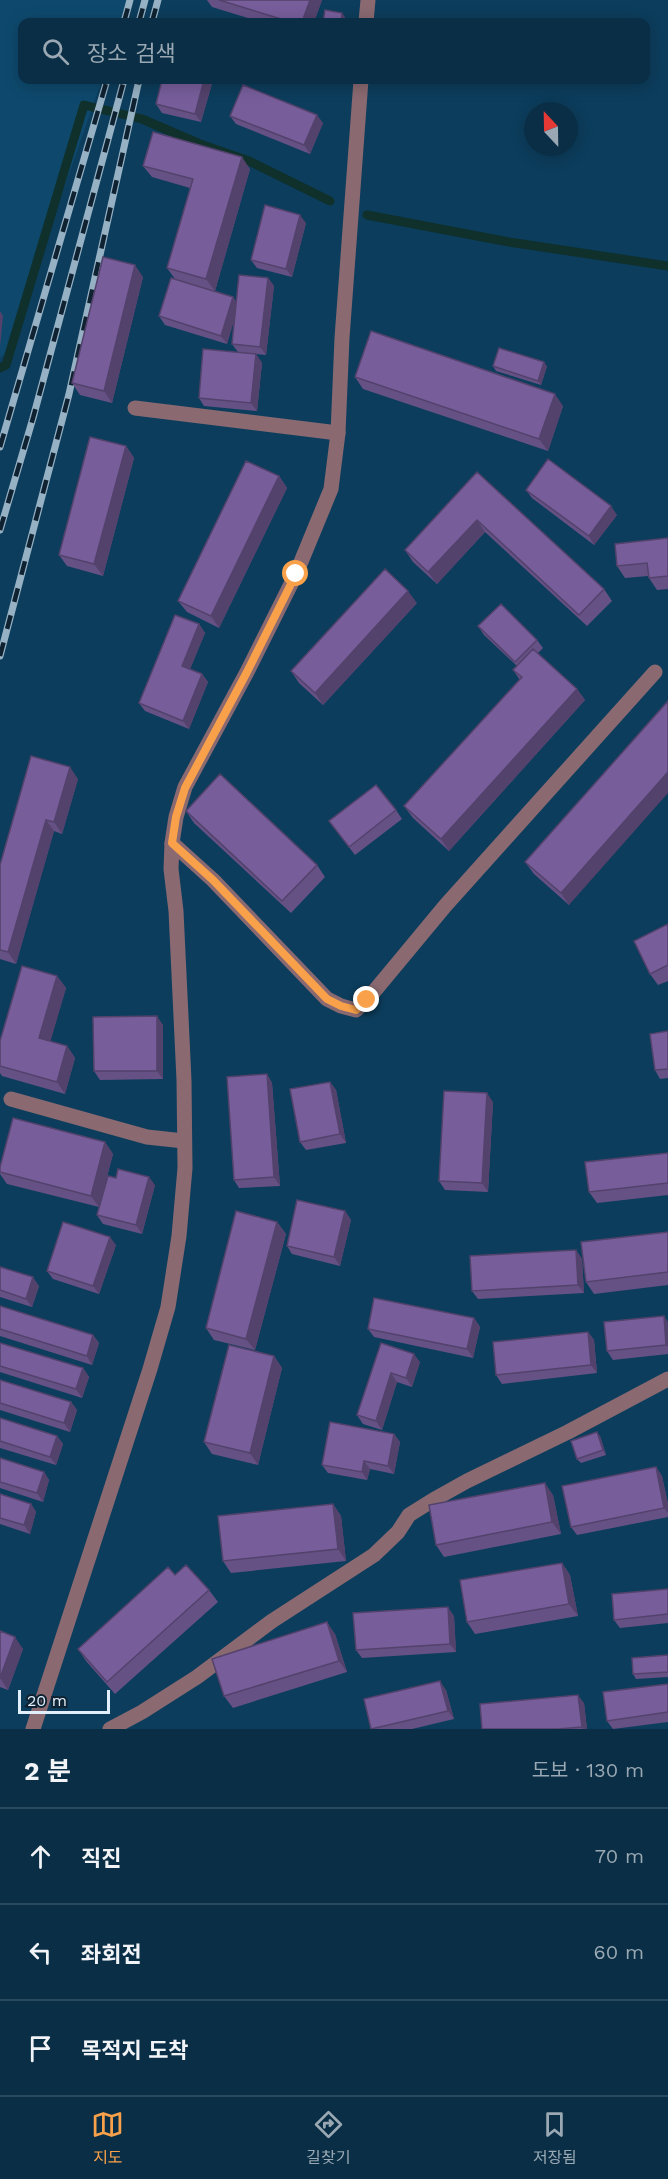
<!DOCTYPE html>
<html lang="ko">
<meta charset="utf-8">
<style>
body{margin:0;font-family:"Work Sans","Noto Sans KR",sans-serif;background:#12364c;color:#f1f3f6}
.compass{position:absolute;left:524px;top:102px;width:54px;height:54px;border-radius:50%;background:#092e45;box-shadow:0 3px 15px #0003;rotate:338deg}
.scale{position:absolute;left:18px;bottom:15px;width:92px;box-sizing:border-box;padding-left:6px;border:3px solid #e0effb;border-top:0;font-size:16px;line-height:21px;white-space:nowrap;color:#e0effb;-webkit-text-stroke:4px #0f2231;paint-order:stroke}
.stop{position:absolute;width:18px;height:18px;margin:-14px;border:4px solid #f8a14a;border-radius:50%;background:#fff}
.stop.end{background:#f8a14a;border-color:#fff;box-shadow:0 2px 6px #0008}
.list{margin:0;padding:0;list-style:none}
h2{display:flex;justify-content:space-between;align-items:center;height:78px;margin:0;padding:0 24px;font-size:26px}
h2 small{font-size:20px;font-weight:400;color:#99a8b3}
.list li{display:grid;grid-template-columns:39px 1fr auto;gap:18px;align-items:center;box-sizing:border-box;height:96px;padding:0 24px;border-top:2px solid #294a5e}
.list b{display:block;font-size:22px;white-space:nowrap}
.list em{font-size:20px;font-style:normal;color:#99a8b3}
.icon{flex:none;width:33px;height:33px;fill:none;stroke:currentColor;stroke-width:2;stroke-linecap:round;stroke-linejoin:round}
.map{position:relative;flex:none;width:668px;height:1729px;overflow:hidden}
.search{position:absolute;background:#092e45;box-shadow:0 3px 15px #0003;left:18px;right:18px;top:18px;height:66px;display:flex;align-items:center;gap:15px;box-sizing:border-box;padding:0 21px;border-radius:12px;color:#99a8b3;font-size:22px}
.sheet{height:366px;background:#092e45}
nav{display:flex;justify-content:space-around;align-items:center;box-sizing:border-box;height:84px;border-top:2px solid #294a5e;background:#092e45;font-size:16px;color:#99a8b3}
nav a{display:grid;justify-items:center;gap:3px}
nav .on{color:#f8a14a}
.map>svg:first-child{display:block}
</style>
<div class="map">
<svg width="668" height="1729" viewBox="0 0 668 1729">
<rect width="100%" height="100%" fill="#0c3d5c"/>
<path fill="#0e496d" d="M0,0h130l-8,22h-100v58h80l-96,273 -6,5z"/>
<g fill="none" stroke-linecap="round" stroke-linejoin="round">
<path stroke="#0f302b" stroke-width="9" d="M367,215l142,27 159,24
M0,368l6,-3 78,-260 58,14 58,25 49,17 81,40"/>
<path stroke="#8a6971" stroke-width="15" d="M135,408l203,25
M11,1099l136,38 37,4"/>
<path stroke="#8a6971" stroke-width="15" d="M172,843l41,37 114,119 14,7 15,4 11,-10 78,-94 210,-234"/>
<path stroke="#8a6971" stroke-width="15" d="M366,22l2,-22
M33,1729l117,-360 18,-62 11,-71 6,-68 -1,-88 -8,-169 -5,-42 1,-26 4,-26 9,-30 62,-115 49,-98 35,-85 7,-56 4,-95 19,-258
M110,1729l32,-17 55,-35 75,-56 102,-66 24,-23 11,-17 24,-15 34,-19 101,-49 100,-53"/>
<defs>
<path id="rail" d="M124,22l6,-22
M139,22l6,-22
M152,22l6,-22
M0,447l107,-367
M0,530l33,-112 91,-338
M0,656l69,-262 70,-314"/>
</defs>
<use href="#rail" stroke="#96b1c3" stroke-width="7"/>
<use href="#rail" stroke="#0f2231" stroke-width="4.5" stroke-dasharray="14" stroke-linecap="butt"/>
</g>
<path fill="#665185" d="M207,0h115l-8,22h-53l-49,-15z
M162,80h51l-12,42 -39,-9 -6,-9z
M230,116l93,7 -13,31 -74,-30z
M143,166l107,3 -35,122 18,6 3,5 32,-24 6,8 -8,69 -10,-1 6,9 -5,48 -53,-5 -5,-8 39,-46 -6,-8 2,-25 -7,25 -62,-19 -6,-9 16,-37 -8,-11 23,-80 -38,-11z
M306,223l-14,54 -35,-9 -6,-8z
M143,277l-31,126 -32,-8 -8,-12z
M493,366h54l-6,19 -45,-14z
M355,377l208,29 -15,45 -185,-62z
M126,446l8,12 -31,118 -36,-10 -8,-11z
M477,472l127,117 8,12 -25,25 -102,-94 -48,52 -24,-22 -8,-12z
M279,476l8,12 -68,140 -32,-16 -9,-11z
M526,490l91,25 -23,30 -62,-47z
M668,538v51l-11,1 -8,-12 -1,-2 -23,2 -8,-12z
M417,603l-94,102 -24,-22 -8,-12z
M199,624l6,9 -15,36 12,5 6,8 -19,47 -44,-18 -6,-8z
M478,626l59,14 6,8 -5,5 39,36 8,11 -136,151 -36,-33 -9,-12 116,-126 -7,-10 4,-4 -33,-31z
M668,701l-99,204 -35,-31 -9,-12z
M78,779l-16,55 -8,-3 -38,133 -16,-5v-94z
M396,810l6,9 -47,36 -26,-34z
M186,811l131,54 8,12 -34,36 -97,-90z
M668,924v57l-10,4 -8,-11z
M57,976l9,12 -16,53 17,5 8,12 -10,36 -63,-18 -2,-3v-32z
M163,1025v54l-63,1 -6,-9z
M668,1031v47l-8,1 -5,-9z
M267,1074l5,9 8,103 -41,2 -5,-8z
M330,1082l6,8 10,53 -40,7 -6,-8z
M493,1102l-5,90 -43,-2 -6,-9z
M105,1142l8,12 -14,53 -92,-23 -7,-10v-7z
M668,1153v42l-71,8 -8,-11z
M155,1185l-13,49 -39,-10 -6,-9z
M345,1211l6,9 -11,46 -48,-12 -5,-8z
M277,1222l9,12 -31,116 -41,-10 -8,-12z
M668,1232v53l-74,9 -8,-12z
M116,1245l-17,49 -46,-15 -6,-8z
M576,1250l6,9 2,34 -106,6 -6,-8z
M0,1267l39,19 -7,21 -32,-10z
M0,1306l93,29 6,8 -7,22 -92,-29z
M474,1318l6,9 -7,31 -99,-21 -6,-8z
M668,1322v32l-55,6 -6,-9z
M588,1332l6,8 3,33 -95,11 -6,-9z
M0,1343l83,25 6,9 -7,21 -82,-26z
M381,1343l39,19 -8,25 -15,-5 -15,48 -19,-6 -6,-9z
M274,1356l8,12 -24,97 -46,-11 -8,-12z
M0,1380l71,22 6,8 -7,22 -70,-22z
M0,1418l57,18 6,8 -7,21 -56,-17z
M394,1434l6,8 -6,32 -24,-5 -3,11 -39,-7 -6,-8z
M600,1436l6,19 -25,8 -4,-4z
M0,1458l44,14 5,8 -6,22 -43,-14z
M656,1467l6,9 6,28v13l-91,18 -6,-8z
M0,1494l31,10 5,8 -6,22 -30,-10z
M553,1495l8,39 -117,23 -8,-12z
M333,1504l8,12 5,45 -115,12 -8,-12z
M562,1563l8,12 8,41 -103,18 -8,-12z
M668,1589v34l-48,5 -6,-8z
M209,1590l9,12 -103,92 -29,-33 -8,-12z
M454,1616l2,36 -94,6 -6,-8z
M0,1631l23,18 -15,41 -8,-3z
M335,1634l12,38 -114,36 -9,-12z
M668,1655v22l-32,2 -3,-5z
M668,1684v38l-55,7 -6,-8z
M446,1690l8,29 -42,10h-41z
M584,1703l3,26h-105z"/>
<path fill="#53426c" d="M310,0h12l-8,22h-12z
M342,13l3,4 -1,5h-3z
M204,80h9l-12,42 -6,-8z
M317,115l6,8 -13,31 -6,-9z
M242,157l8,12 -35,122 -9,-12z
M300,215l6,8 -14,54 -6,-8z
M135,265l8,12 -31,126 -8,-12z
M268,278l6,8 -8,69 -6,-8z
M233,297l6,8 -12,39 -6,-8z
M0,311l3,5 -3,31z
M256,354l6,9 -5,48 -6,-8z
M544,362l3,4 -6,19 -3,-4z
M555,394l8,12 -15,45 -9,-12z
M126,446l8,12 -31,118 -9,-12z
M279,476l8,12 -68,140 -8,-12z
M611,506l6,9 -23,30 -5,-9z
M477,520l8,12 -48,52 -9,-12z
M408,591l9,12 -94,102 -8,-12z
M199,624l6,9 -17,41 -6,-8z
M202,674l6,8 -19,47 -6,-8z
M577,689l8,11 -136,151 -8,-12z
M70,767l8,12 -16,55 -8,-12z
M668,772v21l-99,112 -8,-12z
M46,820l8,11 -38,133 -8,-12z
M57,976l9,12 -18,62 -9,-12z
M157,1016l6,9v54l-6,-8z
M67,1046l8,12 -10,36 -8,-12z
M267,1074l5,9 8,103 -6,-9z
M330,1082l6,8 10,53 -6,-9z
M487,1093l6,9 -5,90 -6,-9z
M105,1142l8,12 -14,53 -8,-11z
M149,1177l6,8 -13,49 -6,-9z
M345,1211l6,9 -11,46 -6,-9z
M277,1222l9,12 -31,116 -9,-11z
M110,1237l6,8 -17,49 -6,-8z
M576,1250l6,9 2,34 -6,-8z
M33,1277l6,9 -7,21 -6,-8z
M664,1316l4,6v25l-2,-2z
M474,1318l6,9 -7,31 -6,-9z
M588,1332l6,8 3,33 -6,-8z
M93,1335l6,8 -7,22 -5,-9z
M414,1354l6,8 -8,25 -6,-9z
M274,1356l8,12 -24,97 -8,-12z
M83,1368l6,9 -7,21 -6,-9z
M391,1373l6,9 -15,48 -6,-9z
M71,1402l6,8 -7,22 -6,-9z
M597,1432l3,4 6,19 -3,-5z
M394,1434l6,8 -6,32 -6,-8z
M57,1436l6,8 -7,21 -6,-8z
M364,1461l6,8 -3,11 -5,-8z
M656,1467l6,9 6,28v9l-4,-5z
M44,1472l5,8 -6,22 -6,-9z
M545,1483l8,12 8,39 -9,-12z
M31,1504l5,8 -6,22 -6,-9z
M333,1504l8,12 5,45 -8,-12z
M562,1563l8,12 8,41 -9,-12z
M448,1607l6,9 2,36 -6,-8z
M327,1622l8,12 12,38 -8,-11z
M15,1637l8,12 -15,41 -8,-12z
M440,1681l6,9 8,29 -6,-8z
M578,1695l6,8 3,26h-4l-1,-2z"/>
<path fill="#775e9b" stroke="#53426c" stroke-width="1.5" d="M219,0h91l-8,22h-11z
M325,10l17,3 -1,9h-18z
M162,80h42l-9,34 -39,-10z
M243,85l74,30 -13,30 -74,-29z
M153,132l89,25 -36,122 -39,-11 26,-89 -50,-13z
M265,205l35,10 -14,54 -35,-9z
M103,257l32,8 -31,126 -32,-8z
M239,275l29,3 -8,69 -28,-3z
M171,278l62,19 -12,39 -62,-20z
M371,331l184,63 -16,45 -184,-62z
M499,348l45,14 -6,19 -45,-15z
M203,349l53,5 -5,49 -52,-5z
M90,437l36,9 -32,118 -35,-9z
M548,459l63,47 -22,30 -63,-46z
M246,461l33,15 -68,140 -33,-15z
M477,472l127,117 -25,26 -102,-95 -49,52 -23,-22z
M668,538v38l-19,2 -2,-15 -30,3 -2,-22z
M385,569l23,22 -93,102 -24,-22z
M501,604l36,36 -22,22 -37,-36z
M175,615l24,9 -17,42 20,8 -19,47 -44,-18z
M533,649l44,40 -136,150 -37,-33 118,-129 -9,-7z
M668,701v71l-107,121 -36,-31z
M31,756l39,11 -16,55 -8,-2 -38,132 -8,-2v-85z
M220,774l97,91 -35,36 -96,-90z
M376,785l20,25 -47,37 -20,-26z
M668,924v41l-18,9 -16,-33z
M22,966l35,10 -18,62 28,8 -10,36 -57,-16v-25z
M157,1016v55h-63l-1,-54z
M668,1031v38l-13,1 -5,-36z
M267,1074l7,103 -40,3 -7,-103z
M330,1082l10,52 -40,8 -10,-53z
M444,1091l43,2 -5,90 -43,-2z
M13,1118l92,24 -14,54 -91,-24v-5z
M668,1153v30l-79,9 -4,-30z
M118,1169l31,8 -13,48 -39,-10 11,-39 8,2z
M297,1200l48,11 -11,46 -47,-11z
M236,1211l41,11 -31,117 -40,-11z
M63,1222l47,15 -17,49 -46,-15z
M668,1232v40l-82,10 -5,-40z
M576,1250l2,35 -106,6 -2,-35z
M0,1267l33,10 -7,22 -26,-9z
M374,1298l100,20 -7,31 -99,-20z
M0,1306l93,29 -6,21 -87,-27z
M664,1316l2,29 -59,6 -3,-29z
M588,1332l3,33 -95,10 -3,-33z
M0,1343l83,25 -7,21 -76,-23z
M381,1343l33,11 -8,24 -15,-5 -15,48 -19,-6z
M229,1345l45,11 -24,97 -46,-11z
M0,1380l71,22 -7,21 -64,-20z
M0,1418l57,18 -7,21 -50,-16z
M330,1422l64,12 -6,32 -24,-5 -2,11 -40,-7z
M597,1432l6,18 -26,9 -6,-18z
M0,1458l44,14 -7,21 -37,-11z
M656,1467l8,41 -93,19 -9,-41z
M545,1483l7,39 -116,23 -7,-40z
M0,1494l31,10 -7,21 -24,-7z
M333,1504l5,45 -115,12 -5,-45z
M562,1563l7,41 -102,18 -7,-42z
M186,1565l23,25 -102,92 -29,-33 90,-82 7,8z
M668,1589v25l-54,6 -2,-26z
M448,1607l2,37 -94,6 -3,-37z
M327,1622l12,39 -115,35 -12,-37z
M0,1631l15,6 -15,41z
M668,1655v17l-35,2 -1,-16z
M440,1681l8,30 -77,18 -7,-30z
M668,1684v28l-61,9 -4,-29z
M578,1695l4,32 -24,2h-76l-2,-25z"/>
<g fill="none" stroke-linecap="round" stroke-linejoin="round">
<path stroke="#f8a14a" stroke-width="8" d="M296,574l-49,98 -62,116 -9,29 -4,26 41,37 114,119 14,7 15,4 11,-10"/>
</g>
</svg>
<svg class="compass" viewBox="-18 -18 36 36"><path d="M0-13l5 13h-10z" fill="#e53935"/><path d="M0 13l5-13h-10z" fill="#99a8b3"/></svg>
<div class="scale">20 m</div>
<div class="stop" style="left:296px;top:574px"></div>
<div class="stop end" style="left:367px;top:1000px"></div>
<div class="search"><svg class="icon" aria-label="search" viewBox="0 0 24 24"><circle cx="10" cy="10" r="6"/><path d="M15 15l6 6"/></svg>장소 검색</div>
</div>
<section class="sheet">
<h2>2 분<small>도보 · 130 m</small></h2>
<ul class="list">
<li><svg class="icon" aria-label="ahead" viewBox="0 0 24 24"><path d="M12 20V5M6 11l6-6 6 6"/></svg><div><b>직진</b></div><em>70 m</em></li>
<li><svg class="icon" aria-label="left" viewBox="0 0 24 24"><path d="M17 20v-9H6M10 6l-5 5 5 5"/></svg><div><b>좌회전</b></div><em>60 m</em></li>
<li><svg class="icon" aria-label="arrive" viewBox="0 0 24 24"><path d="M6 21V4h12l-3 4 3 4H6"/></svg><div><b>목적지 도착</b></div></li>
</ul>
</section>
<nav>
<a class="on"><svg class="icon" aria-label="map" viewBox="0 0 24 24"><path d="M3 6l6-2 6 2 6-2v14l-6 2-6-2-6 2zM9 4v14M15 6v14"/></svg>지도</a>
<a><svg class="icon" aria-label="directions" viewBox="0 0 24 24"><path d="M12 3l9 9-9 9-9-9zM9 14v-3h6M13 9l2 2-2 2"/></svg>길찾기</a>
<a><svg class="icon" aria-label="saved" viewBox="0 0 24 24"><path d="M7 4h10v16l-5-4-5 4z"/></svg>저장됨</a>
</nav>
